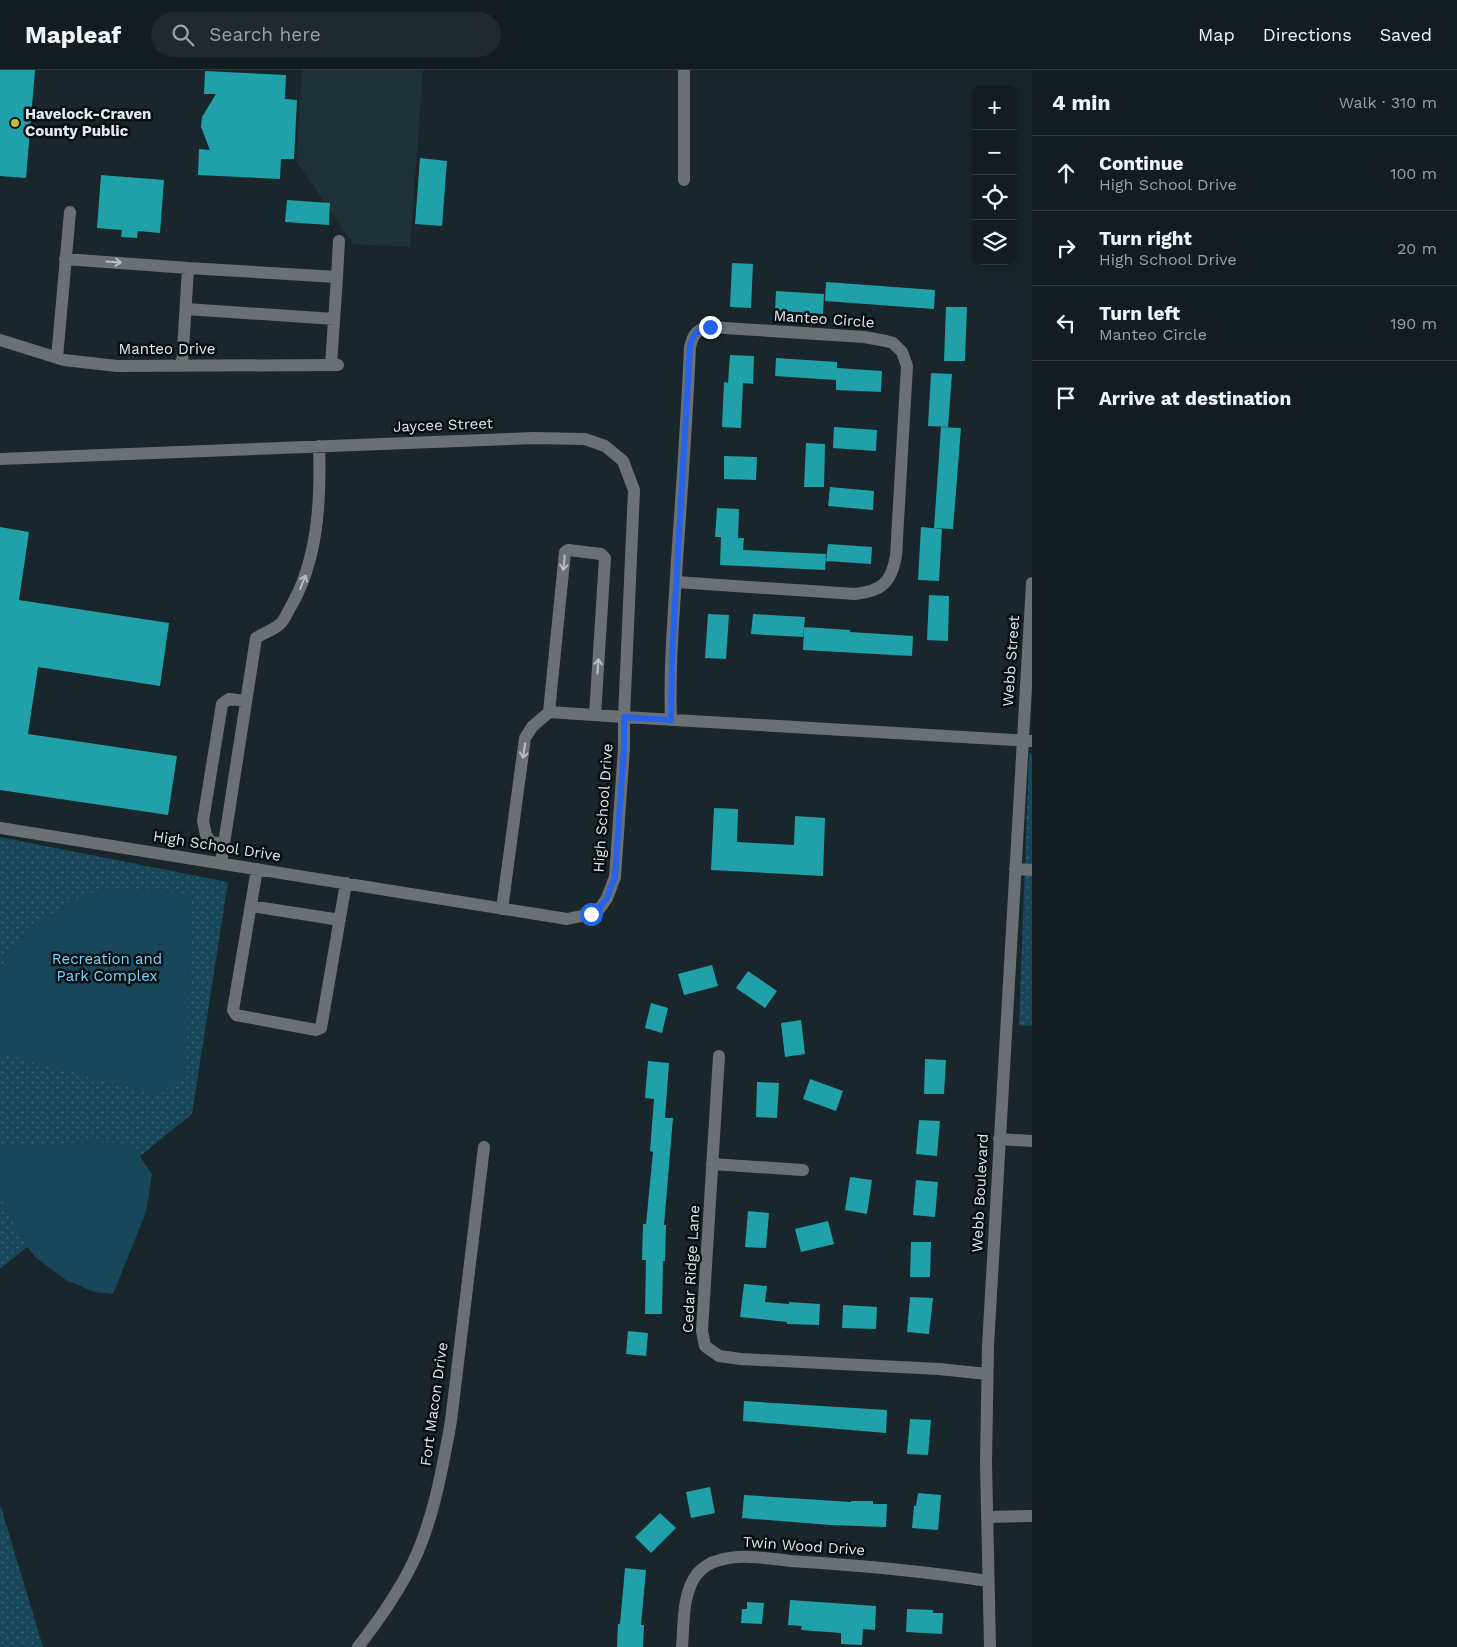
<!DOCTYPE html>
<meta charset="utf-8">
<style>
body{margin:0;font-family:"Work Sans",sans-serif;background:#20292d;color:#f1f3f6}
.controls{position:absolute;right:15px;top:15px;display:grid;overflow:hidden;border-radius:10px;box-shadow:0 2px 12px #0003}
.controls button{width:45px;height:45px;display:grid;place-items:center;padding:0;border:0;border-bottom:1px solid #323a3e;background:#131c20;color:#f1f3f6;font:25px sans-serif}
.stop{position:absolute;width:15px;height:15px;margin:-11px;border:4px solid #2563eb;border-radius:50%;background:#fff}
.stop.end{background:#2563eb;border-color:#fff;box-shadow:0 1px 5px #0008}
.list{margin:0;padding:0;list-style:none}
h2{display:flex;justify-content:space-between;align-items:center;height:65px;margin:0;padding:0 20px;font-size:21px}
h2 small{font-size:16px;font-weight:400;color:#9da1a5}
.list li{display:grid;grid-template-columns:32px 1fr auto;gap:15px;align-items:center;box-sizing:border-box;height:75px;padding:0 20px;border-top:1px solid #323a3e}
.list b{display:block;font-size:19px;white-space:nowrap}
.list p{margin:0;font-size:16px;white-space:nowrap;color:#9da1a5}
.list em{font-size:16px;font-style:normal;color:#9da1a5}
.icon{flex:none;width:28px;height:28px;fill:none;stroke:currentColor;stroke-width:2;stroke-linecap:round;stroke-linejoin:round}
.map{position:relative;flex:none;width:1032px;height:1577px;overflow:hidden}
header{display:flex;align-items:center;gap:30px;box-sizing:border-box;height:70px;padding:0 25px;background:#131c20;border-bottom:1px solid #323a3e}
header strong{font-size:24px}
nav{display:flex;gap:28px;margin-inline-start:auto;font-size:18px}
.search{width:350px;height:45px;background:#20292d;display:flex;align-items:center;gap:12px;box-sizing:border-box;padding:0 18px;border-radius:28px;color:#9da1a5;font-size:19px}
main{display:flex}
aside{flex:1;background:#131c20}
.map>svg:first-child{display:block}
</style>
<header>
<strong>Mapleaf</strong>
<div class="search"><svg class="icon" aria-label="search" viewBox="0 0 24 24"><circle cx="10" cy="10" r="6"/><path d="M15 15l6 6"/></svg>Search here</div>
<nav><a>Map</a><a>Directions</a><a>Saved</a></nav>
</header>
<main>
<div class="map">
<svg width="1032" height="1577" viewBox="0 0 1032 1577">
<defs>
<pattern id="park-dots" width="8" height="8" patternUnits="userSpaceOnUse" patternTransform="scale(1.25)"><rect width="8" height="8" fill="#184759"/><path d="M2 2h.1M6 6h.1" fill="none" stroke="#396271" stroke-width="1.8" stroke-linecap="round"/></pattern>
</defs>
<rect width="100%" height="100%" fill="#19262b"/>
<path fill="#1e323a" d="M302,0h121l-13,177 -57,-3 -57,-83z"/>
<path fill="url(#park-dots)" d="M1029,684h3v272l-13,-1z
M0,767l228,45 -36,232 -192,155z
M0,1434l43,143h-43z"/>
<path fill="#184759" d="M118,818l73,6 -5,178 -27,23 -159,-42v-80l12,-27 34,-29 36,-22z
M98,1071l33,3 21,30 -6,38 -33,82 -19,-2 -28,-12 -31,-23 -17,-24 -15,-31 -3,-23v-32z"/>
<path fill="#20a0a9" d="M0,0h35l-9,108 -26,-2z
M205,1l81,4 -1,24 12,1 -3,59h-13l-1,20 -82,-4 1,-26 11,1 -9,-23 1,-10 14,-23h-12z
M420,88l27,3 -5,65 -27,-2z
M101,105l63,5 -4,53 -22,-2 -1,7 -16,-1 1,-7 -25,-2z
M287,130l43,3 -1,22 -44,-3z
M732,193l21,1 -2,44 -21,-1z
M826,212l109,8 -1,19 -109,-8z
M776,221l48,3 -1,20 -48,-3z
M946,237h21l-2,54h-21z
M730,285l24,1 -1,28 -10,-1 -2,45 -19,-1 2,-45 4,1z
M776,288l61,4v6l45,3 -1,21 -45,-2v-10l-61,-4z
M931,303l21,1 -4,53 -20,-1z
M834,357l43,3 -1,21 -43,-3z
M941,357l20,1 -8,101 -19,-1z
M806,373l19,1 -1,43h-20z
M724,386l33,1 -1,23 -32,-1z
M830,417l44,4 -1,19 -45,-4z
M717,438l22,1 -1,29h6l-1,12 83,4 -1,16 -105,-5 1,-28h-6z
M0,457l29,5 -10,68 150,23 -9,63 -122,-19 -10,67 149,22 -9,59 -168,-25z
M921,457l21,2 -3,52 -21,-1z
M828,474l44,3 -1,17 -45,-3z
M929,525l20,1 -1,45 -21,-1z
M708,544l21,1 -3,44 -21,-1z
M753,544l52,3 -2,20 -52,-3z
M804,557l46,3v2l63,4 -1,20 -109,-6z
M714,738l24,1 -1,33 57,3 1,-29 30,2 -2,58 -112,-6z
M712,895l6,21 -34,9 -6,-21z
M748,901l29,20 -12,17 -29,-20z
M651,933l17,5 -6,25 -17,-5z
M801,950l4,34 -20,3 -4,-34z
M925,989l21,1 -2,34h-20z
M648,991l21,2 -4,55h8l-9,107h2l-1,36h-2l-1,53h-17l1,-54h-4l1,-36h3l7,-72 -3,-1 4,-52 -9,-1z
M810,1009l33,12 -7,20 -33,-12z
M757,1012l22,1 -2,35 -21,-1z
M919,1050l21,1 -3,35 -21,-2z
M850,1107l22,3 -5,34 -22,-4z
M916,1110l22,2 -3,35 -22,-2z
M748,1141l21,2 -3,35 -21,-1z
M828,1151l6,23 -33,8 -6,-23z
M911,1172h20l-1,35h-20z
M744,1214l23,2 -2,16 24,2v-2l31,2 -1,21 -32,-1v-2l-47,-5z
M910,1227l23,1 -4,36 -22,-2z
M843,1235l34,2 -1,22 -34,-1z
M628,1261l20,2 -2,23 -20,-2z
M744,1331l143,9 -1,23 -143,-12z
M910,1349l21,1 -3,35 -21,-1z
M710,1417l5,26 -24,5 -5,-26z
M918,1423l23,2 -3,35 -26,-2 2,-22h2z
M744,1425l107,7v-1h22v3h14l-1,23 -56,-2 -88,-7z
M660,1443l16,15 -25,25 -16,-16z
M625,1498l21,2 -5,55h3l-1,22h-26l1,-23h2z
M790,1530l86,6 -1,24 -12,-1 -1,16 -21,-1v-11l-40,-3 1,-4 -14,-1z
M747,1532l17,1 -2,21 -21,-1 1,-14h5z
M907,1539l26,1v3h10l-1,21 -36,-2z"/>
<g fill="none" stroke-linecap="round" stroke-linejoin="round">
<path stroke="#6b7074" stroke-width="12" d="M684,0v110
M65,189l123,9 -6,98
M188,198l149,9 -6,88
M337,207l2,-36
M186,239l148,10
M0,270l64,20 53,6 221,-1
M57,288l13,-146
M0,389l533,-21 52,1 20,7 18,15 11,29 -10,227 -75,-5 -17,15 -7,11 -23,171
M549,642l16,-160 3,-2 33,4 4,4 -10,157
M671,650c-2,-53 3,-107 6,-160 5,-71 10,-142 13,-213 3,-13 7,-18 20,-20l154,10 22,4 7,2 9,9 5,14 -11,190c-5,27 -14,35 -41,38l-179,-12
M0,758l567,91 24,-5 10,-7 6,-9 8,-21 9,-129v-31l408,24
M224,774l-13,-2 -5,-7 -3,-14 19,-117 7,-5 17,2
M221,793l35,-225c7,-5 18,-8 24,-14 4,-3 7,-11 10,-16 28,-47 31,-108 29,-162
M257,799l-24,141 3,5 80,15 5,-2 25,-145
M1015,799l17,1
M251,836l89,14
M719,986l-17,275 3,15 14,10 22,3 198,10 48,5
M999,1069l33,2
M712,1094l91,6
M987,1447l45,-1
M358,1577c18,-23 35,-47 49,-73 25,-45 35,-103 44,-153l33,-274
M682,1577c2,-23 0,-54 15,-73 6,-7 14,-12 23,-14 22,-7 49,-1 71,1 66,4 131,10 197,20
M990,1577l-4,-184 2,-117 44,-763"/>
</g>
<defs><path id="oneway-shaft" d="M-6 0H5M1.5-3L5.5 0L1.5 3" fill="none" stroke-width="1.6" stroke-linecap="round" stroke-linejoin="round" transform="scale(1.25)"/></defs>
<g stroke="#b8bfc3">
<use href="#oneway-shaft" transform="translate(114 192) rotate(4)"/>
<use href="#oneway-shaft" transform="translate(564 493) rotate(96)"/>
<use href="#oneway-shaft" transform="translate(303 512) rotate(-68)"/>
<use href="#oneway-shaft" transform="translate(598 596) rotate(-86)"/>
<use href="#oneway-shaft" transform="translate(524 681) rotate(98)"/>
</g>
<g fill="none" stroke-linecap="round" stroke-linejoin="round">
<path stroke="#2563eb" stroke-width="6" d="M591,844l9,-7 7,-9 8,-21 9,-129v-31l47,3 1,-64 18,-310c3,-12 7,-17 20,-19"/>
</g>
<circle fill="#bfbe41" stroke="#090e10" stroke-width="2" cx="15" cy="53" r="5"/>
<g text-anchor="middle" stroke-width="5" stroke-linejoin="round" paint-order="stroke">
<g font-size="15" font-weight="bold" fill="#e1e9ed" stroke="#090e10" text-anchor="start">
<text x="25" y="49">Havelock-Craven<tspan x="25" dy="17">County Public</tspan></text>
</g>
<g font-size="15" fill="#e1e9ed" stroke="#090e10">
<text transform="translate(824 249) rotate(4)" y="5">Manteo Circle</text>
<text x="167" y="284">Manteo Drive</text>
<text transform="translate(443 355) rotate(-2)" y="5">Jaycee Street</text>
<text transform="translate(1011 591) rotate(-86)" y="5">Webb Street</text>
<text transform="translate(603 738) rotate(-86)" y="5">High School Drive</text>
<text transform="translate(217 776) rotate(9)" y="5">High School Drive</text>
<text transform="translate(980 1123) rotate(-87)" y="5">Webb Boulevard</text>
<text transform="translate(691 1199) rotate(-87)" y="5">Cedar Ridge Lane</text>
<text transform="translate(434 1334) rotate(-82)" y="5">Fort Macon Drive</text>
<text transform="translate(804 1476) rotate(4)" y="5">Twin Wood Drive</text>
</g>
<g font-size="15" fill="#74d6fc" stroke="#090e10">
<text x="107" y="894">Recreation and<tspan x="107" dy="17">Park Complex</tspan></text>
</g>
</g>
</svg>
<div class="controls">
<button>+</button>
<button>−</button>
<button><svg class="icon" aria-label="locate" viewBox="0 0 24 24"><circle cx="12" cy="12" r="6"/><path d="M12 2v4M12 18v4M2 12h4M18 12h4"/></svg></button>
<button><svg class="icon" aria-label="layers" viewBox="0 0 24 24"><path d="M12 4l9 5-9 5-9-5zM3 14l9 5 9-5"/></svg></button>
</div>
<div class="stop" style="left:591px;top:844px"></div>
<div class="stop end" style="left:710px;top:257px"></div>
</div>
<aside>
<h2>4 min<small>Walk · 310 m</small></h2>
<ul class="list">
<li><svg class="icon" aria-label="ahead" viewBox="0 0 24 24"><path d="M12 20V5M6 11l6-6 6 6"/></svg><div><b>Continue</b><p>High School Drive</p></div><em>100 m</em></li>
<li><svg class="icon" aria-label="right" viewBox="0 0 24 24"><path d="M7 20v-9h11M14 6l5 5-5 5"/></svg><div><b>Turn right</b><p>High School Drive</p></div><em>20 m</em></li>
<li><svg class="icon" aria-label="left" viewBox="0 0 24 24"><path d="M17 20v-9H6M10 6l-5 5 5 5"/></svg><div><b>Turn left</b><p>Manteo Circle</p></div><em>190 m</em></li>
<li><svg class="icon" aria-label="arrive" viewBox="0 0 24 24"><path d="M6 21V4h12l-3 4 3 4H6"/></svg><div><b>Arrive at destination</b></div></li>
</ul>
</aside>
</main>
